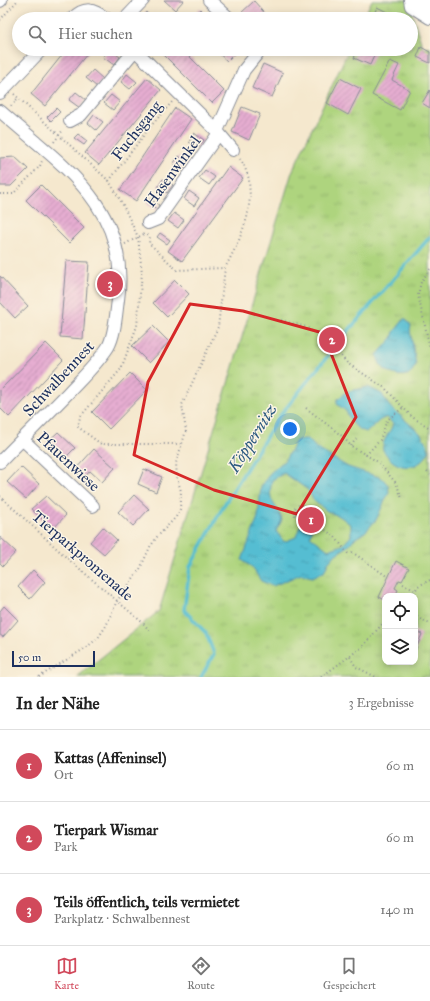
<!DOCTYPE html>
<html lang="de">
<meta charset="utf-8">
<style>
body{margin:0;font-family:"IM FELL Great Primer",serif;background:#f2f2f2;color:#222}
.controls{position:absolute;right:12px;bottom:12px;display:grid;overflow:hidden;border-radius:8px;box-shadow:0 2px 10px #0003}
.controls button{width:36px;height:36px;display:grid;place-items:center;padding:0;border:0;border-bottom:1px solid #e0e0e0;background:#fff;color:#222;font:20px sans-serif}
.scale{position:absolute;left:12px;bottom:10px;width:83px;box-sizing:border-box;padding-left:4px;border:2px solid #1b2f5e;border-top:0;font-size:11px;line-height:14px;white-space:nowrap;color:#1b2f5e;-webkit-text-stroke:3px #fcf5e5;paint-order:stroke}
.you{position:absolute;left:290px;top:429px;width:14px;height:14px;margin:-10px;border:3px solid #fff;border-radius:50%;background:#1a73e8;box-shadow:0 0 0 6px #1a73e833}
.badge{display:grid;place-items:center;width:26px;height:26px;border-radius:50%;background:#d1495b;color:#fff;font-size:13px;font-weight:700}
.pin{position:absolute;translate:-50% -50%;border:2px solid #fff;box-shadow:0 1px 4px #0006}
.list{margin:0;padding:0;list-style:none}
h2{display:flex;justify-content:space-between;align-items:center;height:52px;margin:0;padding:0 16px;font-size:17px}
h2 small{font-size:13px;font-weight:400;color:#767676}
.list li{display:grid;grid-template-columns:26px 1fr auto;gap:12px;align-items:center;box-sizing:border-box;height:72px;padding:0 16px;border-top:1px solid #e0e0e0}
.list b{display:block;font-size:15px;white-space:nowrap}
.list p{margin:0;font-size:13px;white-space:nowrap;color:#767676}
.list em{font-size:13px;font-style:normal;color:#767676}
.icon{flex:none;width:22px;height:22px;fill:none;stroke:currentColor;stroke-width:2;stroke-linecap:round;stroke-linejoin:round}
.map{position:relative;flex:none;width:430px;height:677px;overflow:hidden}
.search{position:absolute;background:#fff;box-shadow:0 2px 10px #0003;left:12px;right:12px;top:12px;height:44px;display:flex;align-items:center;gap:10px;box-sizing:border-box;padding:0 14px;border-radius:22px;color:#767676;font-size:15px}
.sheet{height:268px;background:#fff}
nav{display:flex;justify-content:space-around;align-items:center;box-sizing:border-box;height:56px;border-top:1px solid #e0e0e0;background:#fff;font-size:11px;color:#767676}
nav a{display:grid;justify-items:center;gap:2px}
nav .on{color:#d1495b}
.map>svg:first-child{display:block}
</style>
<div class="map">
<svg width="430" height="677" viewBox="0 0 430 677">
<defs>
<pattern id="park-tufts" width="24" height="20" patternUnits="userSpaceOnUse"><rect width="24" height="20" fill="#aed47e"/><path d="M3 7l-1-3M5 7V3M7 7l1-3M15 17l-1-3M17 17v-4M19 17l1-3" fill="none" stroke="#95b66f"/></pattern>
<pattern id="water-ripples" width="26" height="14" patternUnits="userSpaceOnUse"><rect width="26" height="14" fill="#55bdd2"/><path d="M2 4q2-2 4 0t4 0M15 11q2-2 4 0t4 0" fill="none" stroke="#469aae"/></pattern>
<pattern id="building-hatch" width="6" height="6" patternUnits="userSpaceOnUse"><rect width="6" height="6" fill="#e6add1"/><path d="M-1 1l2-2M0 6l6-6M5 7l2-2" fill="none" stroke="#ba8dad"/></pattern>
</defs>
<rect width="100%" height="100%" fill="#fcf5e5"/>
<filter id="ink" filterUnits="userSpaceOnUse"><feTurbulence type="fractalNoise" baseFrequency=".025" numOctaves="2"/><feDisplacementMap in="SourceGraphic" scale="8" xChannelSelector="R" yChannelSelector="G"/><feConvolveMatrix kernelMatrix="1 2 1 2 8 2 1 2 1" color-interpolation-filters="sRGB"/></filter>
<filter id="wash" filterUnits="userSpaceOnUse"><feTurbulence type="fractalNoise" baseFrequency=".012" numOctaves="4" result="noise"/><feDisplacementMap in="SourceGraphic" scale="16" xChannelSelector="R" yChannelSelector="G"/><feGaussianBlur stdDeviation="0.9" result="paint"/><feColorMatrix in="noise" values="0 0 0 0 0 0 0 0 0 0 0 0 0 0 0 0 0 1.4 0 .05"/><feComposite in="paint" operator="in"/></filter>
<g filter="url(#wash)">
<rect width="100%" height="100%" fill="#f5e8ce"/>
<path fill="url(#park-tufts)" stroke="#64826e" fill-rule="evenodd" d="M372,0h36l15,49 7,-2v630h-353l82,-66 133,-439 57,-123h62v-30h-48zM385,596h30v66h-30z"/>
<path fill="url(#water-ripples)" stroke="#387698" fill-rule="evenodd" d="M405,318l6,8 -1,4 6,35 -6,9c-13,5 -31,-3 -33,-19l15,-17 2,-6z
M368,387l14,7 7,12 31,27 7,11 2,7c-8,18 -28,21 -41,6 -1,-2 -4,-5 -5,-7 -2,-8 8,-19 10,-26l-6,-7 -7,3 -13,12c-11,-2 -16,-10 -20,-19 -2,-4 -7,-6 -10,-9v-4l9,-8z
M301,439h7l8,9 32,19 34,11 6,7 1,7 -13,28 -11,12 -11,7 -7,8 -11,7 -8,9 -4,9 -12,5 -11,-3 -28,12 -12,-5 -9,-14 -10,-7 16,-43 3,-30 9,-14 15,-13 11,-19zM284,473l24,17 6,11 13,10 14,6 10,8v11l-8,9 -15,5 -18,-14 2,-6 -12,-4 -4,11 -12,5 -8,-11 6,-11c-7,-20 -15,-16 -10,-40z"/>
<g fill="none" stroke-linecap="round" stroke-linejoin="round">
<path stroke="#55bdd2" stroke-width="3.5" d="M201,677l13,-23 -8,-21 -22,-23 6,-43 34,-62 54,-87 65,-81 87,-100"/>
</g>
<g id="blocks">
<path fill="url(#building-hatch)" d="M164,0h20l-9,10z
M254,1l15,17 -2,1h-22l-5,-5z
M377,7l16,8 -2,4h-19z
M200,9l10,10h-20z
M146,12l7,7h-14z
M421,47l9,5v11l-13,-6z
M67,49h24l-46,57 -14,-12z
M109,49l11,8 -6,8 -11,-8z
M158,49h24l42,42 -12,12z
M239,49l-12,12 -12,-11 1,-1z
M358,49h19l-7,16 -16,-7z
M390,61l9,4 -7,15 18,10 -10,20 -28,-15z
M263,64l20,9 -11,24 -20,-9z
M93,70l10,9 -6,8 -11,-9z
M127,74l10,8 -7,7 -9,-7z
M147,78l14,12 -62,75 -14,-12z
M340,78l21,11 -13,26 -21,-12z
M430,90v18l-8,-5z
M76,92l10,8 -6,8 -11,-8z
M111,95l9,7 -7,8 -9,-7z
M242,107l18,7 -11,26 -17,-8z
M56,108l4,4 -9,9 -4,-4z
M175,108l16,11 -55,82 -16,-11z
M94,115l9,7 -7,8 -8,-7z
M194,133l10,7 -6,8 -9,-6z
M78,134l9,7 -3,4 -10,-7z
M179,156l9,7 -5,8 -10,-7z
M15,157l13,12 -17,17h-11v-28z
M228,167l15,11 -61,83 -14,-10z
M205,170l10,7 -6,8 -10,-7z
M163,179l10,6 -6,8 -9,-6z
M41,185l43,43 -15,15 -43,-43z
M189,191l10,7 -5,8 -10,-7z
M150,199l9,6 -2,4 -10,-6z
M174,213l10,7 -6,8 -10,-7z
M160,233l10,7 -3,4 -10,-7z
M66,261l23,1 -6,77 -23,-2z
M0,276l28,30 -13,12 -15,-16z
M175,280l14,14 -22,23 -14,-14z
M153,326l16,16 -20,21 -17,-17z
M46,343l17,17 -54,57 -9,-9v-18z
M130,373l17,17 -38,39 -17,-17z
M58,432l17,16 -12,12 -18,-16z
M94,449l21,19 -13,14 -12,-11 -7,8 -9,-8z
M21,467l18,17 -13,15 -19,-17z
M144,469l18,8 -6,15 -18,-8z
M134,495l15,14 -16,17 -15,-14z
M46,496l20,19 -13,14 -22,-20z
M301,506l5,5 -6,7 -6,-6z
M103,527l14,13 -13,14 -14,-12z
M0,537l16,15 -13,14 -3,-3z
M396,561l13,7 -7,13 -3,-1 -4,8 3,2 -3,6h-10v4l-6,-3z
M33,570l12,12 -15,17 -12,-12z
M4,606l14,14 -15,17 -3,-2v-24z
M415,631l7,3 -7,18z"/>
</g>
</g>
<g filter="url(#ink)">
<use href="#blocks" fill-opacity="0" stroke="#888c96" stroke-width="1"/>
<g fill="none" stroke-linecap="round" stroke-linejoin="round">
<defs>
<path id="minor" d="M209,0l21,19
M410,0l1,6 19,12
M421,0l9,5
M0,1l1,-1
M72,19c13,-13 21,-10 35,0
M125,19l18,-19
M134,49l83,82 16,19
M0,93l42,-44
M0,111c61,54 131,96 118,189 -2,14 -3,35 -10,47 -11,17 -26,31 -40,46 -22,23 -46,46 -68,69
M70,121l11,-6 54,-65
M217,131l27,-61 17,-21
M148,223l10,-4 61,-86
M22,439l71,67"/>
</defs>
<use href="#minor" stroke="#888c96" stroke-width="14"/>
<path stroke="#888c96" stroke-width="2" stroke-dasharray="1 3" stroke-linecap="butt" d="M0,20l18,-20
M14,94l95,87 13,22 16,34 4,36 -5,53 -16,43 -41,48 -2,10 23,17h82
M11,106l7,-8
M54,142l9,-12
M109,181l41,-54 22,-25
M0,194h13l27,-28 2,-5
M147,235l3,2 -1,6 28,27 47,-2
M125,244l19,-10
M430,269l-9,13 -3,13 12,53
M281,320l25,7 25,17 16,19 38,25 27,29 18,11
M306,408l36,28 9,10 27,16 18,21 6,15
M351,446l5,-7
M366,455l14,-15 7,-20 17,-13
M427,472l3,3
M0,496l67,62 76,65 7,8
M294 512a7 7 0 1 1 14 0a7 7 0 1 1-14 0Z
M306,516l29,21 14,18
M352,552l36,25
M403,584l11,6
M412,596l6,-10 12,-6
M415,613l5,6 10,4
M350,657l6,10 20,10
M39,677l48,-30 11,-9 8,-12 11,-25 23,-32 10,-22 7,-10 19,-20 4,-8 1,-18 -4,-13 -1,-15 10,-32 -4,-26 36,-78 7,-59 13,-25 9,-25 3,-20 -1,-19 -5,-14 -4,-6
M321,677l40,-29 24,-27"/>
<use href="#minor" stroke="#fff" stroke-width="12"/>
</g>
</g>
<path fill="none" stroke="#d62828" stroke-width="3" stroke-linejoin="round" d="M190,304l53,7 80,22 33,84 -59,97 -83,-24 -80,-35 14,-73z"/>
<g text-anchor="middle" stroke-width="3" stroke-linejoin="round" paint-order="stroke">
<g font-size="16" fill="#1b2f5e" stroke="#fcf5e5">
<text transform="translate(136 130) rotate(-52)" y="6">Fuchsgang</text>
<text transform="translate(172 171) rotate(-54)" y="6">Hasenwinkel</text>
<text transform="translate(58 378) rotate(-47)" y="6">Schwalbennest</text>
<text transform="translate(69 461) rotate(43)" y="6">Pfauenwiese</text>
<text transform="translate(83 555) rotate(41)" y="6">Tierparkpromenade</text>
</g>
<g font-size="17" font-style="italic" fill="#2c5a81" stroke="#fcf5e5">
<text transform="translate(252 438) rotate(-58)" y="6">Köppernitz</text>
</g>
</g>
</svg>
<div class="controls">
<button><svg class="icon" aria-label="locate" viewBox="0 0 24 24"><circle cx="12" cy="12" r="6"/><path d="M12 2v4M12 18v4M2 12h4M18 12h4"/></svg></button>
<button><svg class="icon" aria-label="layers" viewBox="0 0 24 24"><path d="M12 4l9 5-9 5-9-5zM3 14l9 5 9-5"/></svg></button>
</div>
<div class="scale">50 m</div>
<div class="you"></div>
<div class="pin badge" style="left:311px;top:520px">1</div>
<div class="pin badge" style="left:332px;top:340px">2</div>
<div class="pin badge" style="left:110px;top:284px">3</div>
<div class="search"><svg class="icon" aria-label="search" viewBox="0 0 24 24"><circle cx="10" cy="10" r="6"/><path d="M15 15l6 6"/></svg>Hier suchen</div>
</div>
<section class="sheet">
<h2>In der Nähe<small>3 Ergebnisse</small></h2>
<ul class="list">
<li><span class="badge">1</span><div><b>Kattas (Affeninsel)</b><p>Ort</p></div><em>60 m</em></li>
<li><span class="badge">2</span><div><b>Tierpark Wismar</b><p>Park</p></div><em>60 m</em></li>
<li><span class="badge">3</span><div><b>Teils öffentlich, teils vermietet</b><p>Parkplatz · Schwalbennest</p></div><em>140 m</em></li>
</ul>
</section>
<nav>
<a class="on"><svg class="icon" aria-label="map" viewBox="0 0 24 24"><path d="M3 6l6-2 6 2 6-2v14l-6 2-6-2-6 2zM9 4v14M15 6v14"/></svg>Karte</a>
<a><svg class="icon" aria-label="directions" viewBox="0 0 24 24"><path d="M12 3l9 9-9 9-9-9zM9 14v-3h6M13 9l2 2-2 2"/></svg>Route</a>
<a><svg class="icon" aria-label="saved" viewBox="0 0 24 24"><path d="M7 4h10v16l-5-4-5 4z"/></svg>Gespeichert</a>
</nav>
